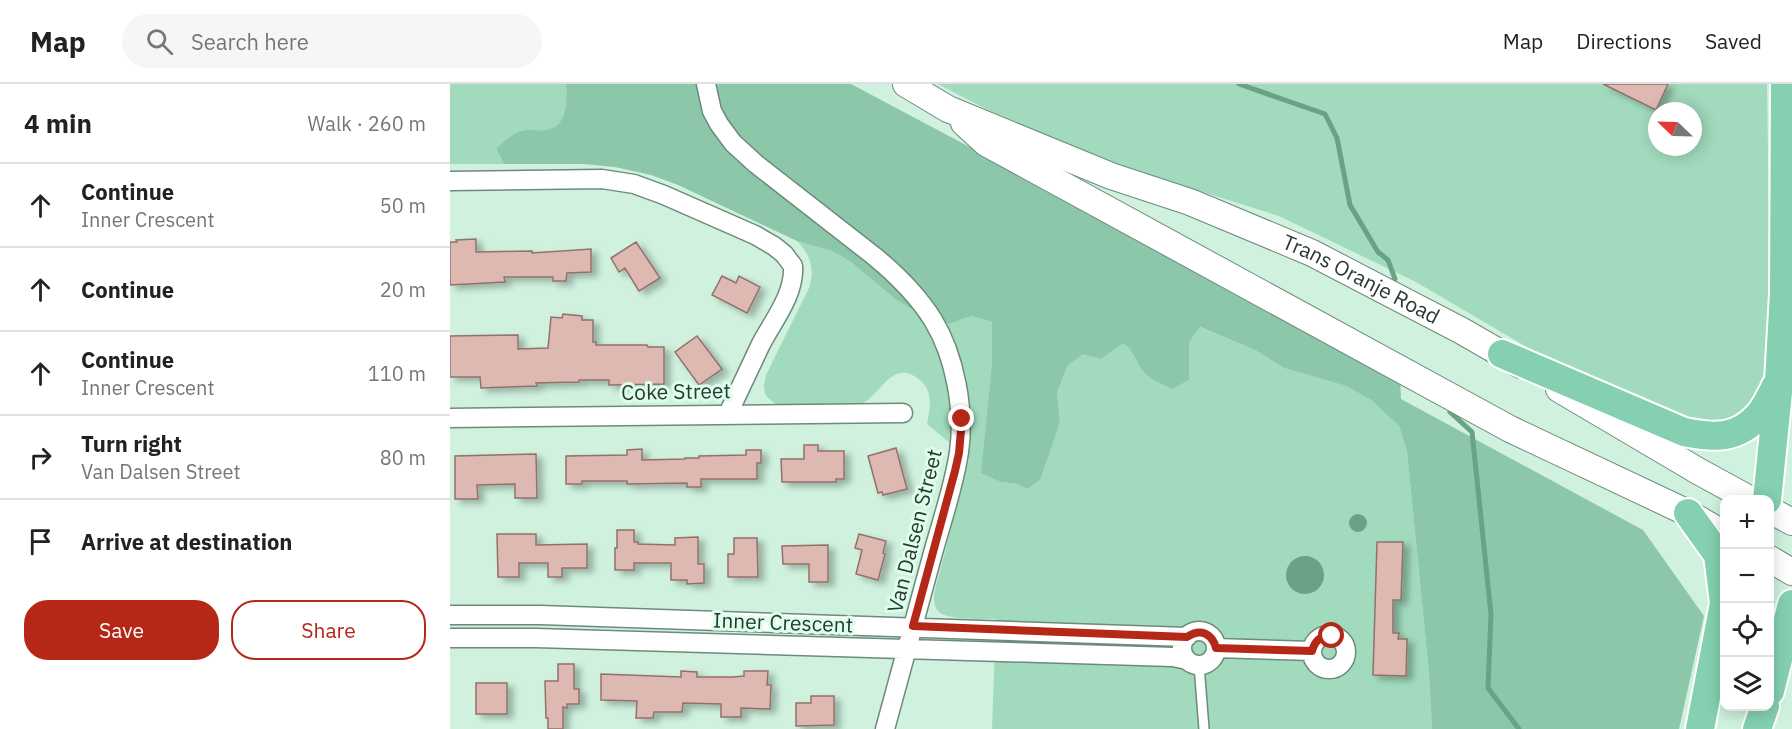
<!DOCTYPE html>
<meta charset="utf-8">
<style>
body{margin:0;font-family:"IBM Plex Sans",sans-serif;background:#f6f6f6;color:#222}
.controls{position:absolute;right:18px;bottom:18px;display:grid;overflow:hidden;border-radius:12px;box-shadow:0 3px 15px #0003}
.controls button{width:54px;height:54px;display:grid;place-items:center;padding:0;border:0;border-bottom:2px solid #e0e0e0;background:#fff;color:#222;font:30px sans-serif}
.compass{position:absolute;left:1198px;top:18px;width:54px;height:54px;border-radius:50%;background:#fff;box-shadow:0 3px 15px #0003;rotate:293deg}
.stop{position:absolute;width:18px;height:18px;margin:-14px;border:4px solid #b52717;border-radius:50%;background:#fff}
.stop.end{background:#b52717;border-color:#fff;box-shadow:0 2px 6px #0008}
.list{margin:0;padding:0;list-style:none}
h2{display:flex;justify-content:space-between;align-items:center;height:78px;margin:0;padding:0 24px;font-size:26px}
h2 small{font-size:20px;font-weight:400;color:#767676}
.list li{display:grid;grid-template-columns:39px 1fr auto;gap:18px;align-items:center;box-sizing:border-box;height:84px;padding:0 24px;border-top:2px solid #e0e0e0}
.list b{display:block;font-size:22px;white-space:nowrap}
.list p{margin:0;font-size:20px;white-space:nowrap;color:#767676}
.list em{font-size:20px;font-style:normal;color:#767676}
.actions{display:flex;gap:12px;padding:18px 24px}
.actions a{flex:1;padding:14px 0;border:2px solid #b52717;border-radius:24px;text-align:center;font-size:21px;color:#b52717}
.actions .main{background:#b52717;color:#fff}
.icon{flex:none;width:33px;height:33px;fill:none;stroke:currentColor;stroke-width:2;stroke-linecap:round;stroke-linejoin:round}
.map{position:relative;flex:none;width:1342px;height:645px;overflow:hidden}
header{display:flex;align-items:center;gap:36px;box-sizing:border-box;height:84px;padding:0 30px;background:#fff;border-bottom:2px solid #e0e0e0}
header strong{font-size:28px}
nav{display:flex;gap:33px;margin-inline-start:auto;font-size:21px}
.search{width:420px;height:54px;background:#f6f6f6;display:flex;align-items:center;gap:15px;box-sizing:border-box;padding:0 21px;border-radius:33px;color:#767676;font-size:22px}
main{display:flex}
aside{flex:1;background:#fff}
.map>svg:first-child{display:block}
</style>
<header>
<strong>Map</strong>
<div class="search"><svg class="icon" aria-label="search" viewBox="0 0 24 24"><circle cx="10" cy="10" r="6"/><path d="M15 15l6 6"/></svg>Search here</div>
<nav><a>Map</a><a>Directions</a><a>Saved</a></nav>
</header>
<main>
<aside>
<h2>4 min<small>Walk · 260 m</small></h2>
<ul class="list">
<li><svg class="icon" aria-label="ahead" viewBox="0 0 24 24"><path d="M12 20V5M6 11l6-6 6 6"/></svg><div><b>Continue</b><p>Inner Crescent</p></div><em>50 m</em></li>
<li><svg class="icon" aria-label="ahead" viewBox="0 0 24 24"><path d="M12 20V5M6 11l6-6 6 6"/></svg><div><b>Continue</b></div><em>20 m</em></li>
<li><svg class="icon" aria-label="ahead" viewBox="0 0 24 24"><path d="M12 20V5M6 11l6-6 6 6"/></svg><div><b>Continue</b><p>Inner Crescent</p></div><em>110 m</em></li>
<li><svg class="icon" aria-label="right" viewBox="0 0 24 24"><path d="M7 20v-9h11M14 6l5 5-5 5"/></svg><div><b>Turn right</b><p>Van Dalsen Street</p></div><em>80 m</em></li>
<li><svg class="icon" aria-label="arrive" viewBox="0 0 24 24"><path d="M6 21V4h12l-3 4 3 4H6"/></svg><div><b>Arrive at destination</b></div></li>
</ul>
<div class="actions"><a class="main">Save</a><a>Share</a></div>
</aside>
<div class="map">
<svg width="1342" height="645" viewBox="0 0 1342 645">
<defs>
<filter id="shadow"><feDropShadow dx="6" dy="4" stdDeviation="3" flood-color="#0004"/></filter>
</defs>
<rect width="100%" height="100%" fill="#cff1de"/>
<path fill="#a1dabc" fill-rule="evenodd" d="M0,0h116c1,18 2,44 -22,46 -8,1 -18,-1 -24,1 -8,3 -17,12 -24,17l8,16h-54z
M488,0h829l3,209 -5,77 -9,25 -14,16 -21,12 -23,3 -127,-53 -155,-91 -137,-66 -191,-60 -60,-25zM1207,27h36v36h-36z
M347,157l35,10 19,11 44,37 20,12 34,13 22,-8 21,6v44l9,116 16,2 10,5 22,-38 11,-29 -3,-28 11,-29 15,-12 18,6 22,-17c11,8 10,15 17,25 8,12 20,17 33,22l16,-9v-38l10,-15 56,23 29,18 62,18 25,14 28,26 8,25 22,222 3,56h-440l4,-110c-13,0 -48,1 -57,-7 -5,-5 -5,-12 -5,-18l35,-135 -42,-35c3,-16 7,-32 -7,-44 -29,-24 -40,18 -61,25 -6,2 -71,1 -79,0 -6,-1 -11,-6 -15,-11l-1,-9 2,-10 43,-87c6,-18 2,-33 -12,-47z"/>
<path fill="#8dc7a9" d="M116,0h285l335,178 214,117 1,20 242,131 61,86 -25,113h-247l-3,-56 -22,-222 -8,-25 -28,-26 -25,-14 -62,-18 -29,-18 -55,-23 -11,15v38l-16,9c-13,-5 -25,-10 -33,-22 -6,-9 -7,-18 -17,-24l-22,16 -18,-5 -15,11 -11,28 3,29 -20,58 -13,9 -10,-5 -16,-2 -20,-9 11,-107v-44l-21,-6 -22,8 -34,-13 -20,-12 -44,-37 -19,-11 -35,-10 -119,-56 -27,-10 -36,-8 -32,-3h-79l-8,-16c7,-5 16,-14 24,-17 6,-2 16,0 24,-1 24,-2 23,-28 22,-46z"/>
<path fill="#69a285" d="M899 439a9 9 0 1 1 18 0a9 9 0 1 1-18 0Z
M836 491a19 19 0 1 1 38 0a19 19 0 1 1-38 0Z"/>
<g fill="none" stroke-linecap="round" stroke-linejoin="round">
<path stroke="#69a285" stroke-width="5" d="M789,0l86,30 12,24 13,67 28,47 10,8 7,19
M1000,328l22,20 19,182 -3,74 31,41"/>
</g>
<path fill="#ddb9b2" stroke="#92716b" stroke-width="1.5" filter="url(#shadow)" d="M1153,0h65l-12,26z
M26,155v13l56,-1v2l59,-4v23l-24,1 -1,8h-13v-4h-49l1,5 -55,3v-43h7l-1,-2z
M186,158l24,36 -21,13 -14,-23 -6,4 -8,-14z
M272,192l14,7 3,-7 21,11 -13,26 -35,-18z
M113,230l19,2v4h11v22h3v3h51l1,2h16v37l-55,1v-5h-30v2l-43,1 1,3 -56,2 -1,-11h-30v-41l68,-1v14l30,-1 3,-31 11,1z
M247,252l25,33 -23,16 -24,-33z
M354,361h14v6h26v28h-8v3h-54l-1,-23h23z
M446,364l11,41 -24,6 -1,-3 -4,1 -10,-37z
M192,365v11l43,-1v-1h14v-2l47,-1v-5h15v13h-4v16h-56v8h-14v-4l-60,1v-3h-45v3h-16v-28l61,-1v-5z
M86,370l1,44h-22v-14l-38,1 1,14h-23v-43z
M167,446h17v12h4v2l37,1v-7l23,-1v27h6v19l-17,1v-4h-16v-17h-37v7h-19v-22h2z
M47,450h39v11l51,-1v24h-25v9h-14v-14h-29v14h-21z
M409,450l27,7 -3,12 2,1 -7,26 -22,-6 6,-24 -7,-2z
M284,454h23l1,39h-30v-23h6z
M927,458h26l-2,58h-8v33h6l-1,6h9l-1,37 -33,-1z
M378,461v37h-19v-18h-26l-1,-18z
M108,580h16v25h5v15h-12v4l-4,-1v22h-15v-11h-2l-1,-37h13z
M231,587l16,1v5h36l11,-1v-5h24l-1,14h4l-1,24 -29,-1v9h-20v-13l-38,-1 -1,9h-28l-1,6h-17l1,-17 -36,-1v-26l80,3z
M26,599h31v31h-31z
M361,612h23v29l-38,1v-23h15z"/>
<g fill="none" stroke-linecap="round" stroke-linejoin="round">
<defs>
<path id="service" d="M749,581l5,64"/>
<path id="minor" d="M256,0l6,27 7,13 14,19 23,21 118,92c22,18 44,40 59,64 22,36 32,90 26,132 -5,34 -17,68 -26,101 -16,59 -32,118 -48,176
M0,97l152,-2 32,5 30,11 91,40 19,11 10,8 9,12c2,29 -21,56 -33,80 -11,23 -21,45 -32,68
M0,334l453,-5
M0,531h90l647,22
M732 564a17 17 0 1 1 34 0a17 17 0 1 1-34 0Z
M862 568a17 17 0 1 1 34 0a17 17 0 1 1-34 0Z
M0,554h86l637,19 14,3
M766,564l96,3"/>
<g id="secondary">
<path id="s1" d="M456,0l42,25 163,67 79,26 122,51 150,78 59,34"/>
<path d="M514,39l22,20 524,286 178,84 36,21"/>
<path d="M1109,305l139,82 53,29"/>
<path d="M1320,426l22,12"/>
<path d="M1320,475l22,13"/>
</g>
<path id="primary" d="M1052,270l182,78c29,6 53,8 75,-17 7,-8 12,-19 17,-29
M1317,416l12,-118 5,-89 1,-209
M1238,429l30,42 6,48 -24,126
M1320,607l22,-87
M1307,645l8,-23"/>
</defs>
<use href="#service" stroke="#6c8b7b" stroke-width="12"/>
<use href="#minor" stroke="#6c8b7b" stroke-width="21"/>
<use href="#secondary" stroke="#6c8b7b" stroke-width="28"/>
<use href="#primary" stroke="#fff" stroke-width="32"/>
<use href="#service" stroke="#fff" stroke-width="9"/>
<use href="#minor" stroke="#fff" stroke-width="18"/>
<use href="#secondary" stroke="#fff" stroke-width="26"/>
<use href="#primary" stroke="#84d0b1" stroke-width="28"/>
</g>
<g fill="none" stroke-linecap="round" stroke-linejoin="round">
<path stroke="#b52717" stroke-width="8" d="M512,335l-3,34 -4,18 -42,155 274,11c13,-9 25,-4 29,11l96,3c3,-11 9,-16 20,-15"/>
</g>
<g text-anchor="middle" stroke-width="6" stroke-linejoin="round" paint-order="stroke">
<g font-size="21" fill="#2b3831" stroke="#dcfeeb">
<text dy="7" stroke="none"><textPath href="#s1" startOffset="496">Trans Oranje Road</textPath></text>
<text transform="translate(226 308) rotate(-1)" y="7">Coke Street</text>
<text transform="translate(465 447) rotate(-76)" y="7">Van Dalsen Street</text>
<text transform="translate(333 539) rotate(2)" y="7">Inner Crescent</text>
</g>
</g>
</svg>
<div class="controls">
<button>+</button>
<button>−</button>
<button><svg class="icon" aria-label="locate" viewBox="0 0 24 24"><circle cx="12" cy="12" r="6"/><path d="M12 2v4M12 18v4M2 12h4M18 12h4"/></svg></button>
<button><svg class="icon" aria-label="layers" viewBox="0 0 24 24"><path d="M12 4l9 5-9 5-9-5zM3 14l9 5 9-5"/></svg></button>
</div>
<svg class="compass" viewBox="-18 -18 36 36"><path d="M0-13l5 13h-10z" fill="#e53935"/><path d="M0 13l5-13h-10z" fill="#767676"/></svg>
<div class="stop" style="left:882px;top:552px"></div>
<div class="stop end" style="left:512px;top:335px"></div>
</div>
</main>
